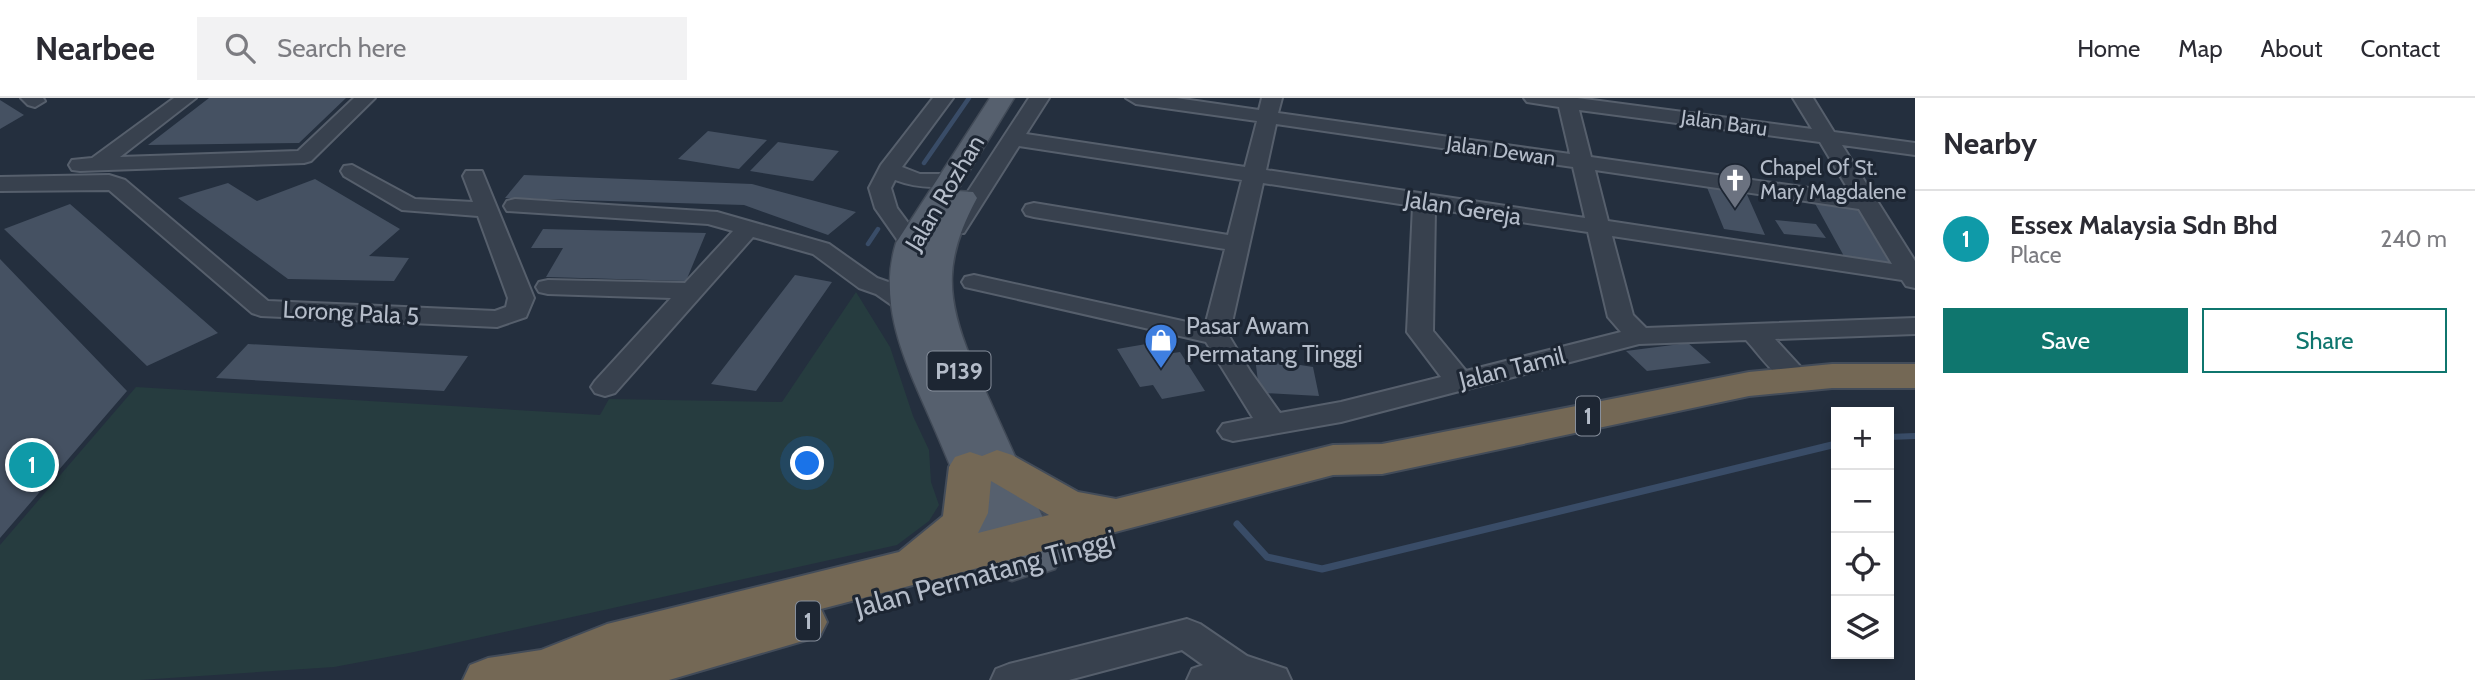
<!DOCTYPE html>
<meta charset="utf-8">
<style>
body{margin:0;font-family:Cabin,sans-serif;background:#f2f2f3;color:#2b2b33}
.controls{position:absolute;right:21px;bottom:21px;display:grid;overflow:hidden;border-radius:0px;box-shadow:0 4px 10px #0003}
.controls button{width:63px;height:63px;display:grid;place-items:center;padding:0;border:0;border-bottom:2px solid #e1e1e2;background:#fff;color:#2b2b33;font:35px sans-serif}
.you{position:absolute;left:808px;top:366px;width:24px;height:24px;margin:-18px;border:5px solid #fff;border-radius:50%;background:#1a73e8;box-shadow:0 0 0 10px #1a73e833}
.badge{display:grid;place-items:center;width:46px;height:46px;border-radius:50%;background:#0f766e;color:#fff;font-size:23px;font-weight:700}
.pin{position:absolute;translate:-50% -50%;border:4px solid #fff;box-shadow:0 2px 7px #0006}
.list{margin:0;padding:0;list-style:none}
h2{display:flex;justify-content:space-between;align-items:center;height:91px;margin:0;padding:0 28px;font-size:30px}
h2 small{font-size:23px;font-weight:400;color:#7c7c81}
.list li{display:grid;grid-template-columns:46px 1fr auto;gap:21px;align-items:center;box-sizing:border-box;height:98px;padding:0 28px;border-top:2px solid #e1e1e2}
.list b{display:block;font-size:26px;white-space:nowrap}
.list p{margin:0;font-size:23px;white-space:nowrap;color:#7c7c81}
.list em{font-size:23px;font-style:normal;color:#7c7c81}
.actions{display:flex;gap:14px;padding:21px 28px}
.actions a{flex:1;padding:16px 0;border:2px solid #0f766e;border-radius:0px;text-align:center;font-size:24px;color:#0f766e}
.actions .main{background:#0f766e;color:#fff}
.icon{flex:none;width:38px;height:38px;fill:none;stroke:currentColor;stroke-width:2;stroke-linecap:round;stroke-linejoin:round}
.map{position:relative;flex:none;width:1915px;height:582px;overflow:hidden}
header{display:flex;align-items:center;gap:42px;box-sizing:border-box;height:98px;padding:0 35px;background:#fff;border-bottom:2px solid #e1e1e2}
header strong{font-size:33px}
nav{display:flex;gap:38px;margin-inline-start:auto;font-size:24px}
.search{width:490px;height:63px;background:#f2f2f3;display:flex;align-items:center;gap:18px;box-sizing:border-box;padding:0 24px;border-radius:0px;color:#7c7c81;font-size:26px}
main{display:flex}
aside{flex:1;background:#fff}
.map>svg:first-child{display:block}
</style>
<header>
<strong>Nearbee</strong>
<div class="search"><svg class="icon" aria-label="search" viewBox="0 0 24 24"><circle cx="10" cy="10" r="6"/><path d="M15 15l6 6"/></svg>Search here</div>
<nav><a>Home</a><a>Map</a><a>About</a><a>Contact</a></nav>
</header>
<main>
<div class="map">
<svg width="1915" height="582" viewBox="0 0 1915 582">
<rect width="100%" height="100%" fill="#242f3e"/>
<path fill="#263c3f" d="M856,194l34,55 23,69 16,34 2,32 8,23 -10,16 -32,24 -483,107 -80,15 -194,13h-140v-135l136,-158 464,28 9,-16 173,3z"/>
<g fill="none" stroke-linecap="round" stroke-linejoin="round">
<path stroke="#394c67" stroke-width="4.5" d="M924,65l45,-65
M868,146l10,-15"/>
<path stroke="#394c67" stroke-width="6" d="M1889,339l26,-1"/>
<path stroke="#394c67" stroke-width="7" d="M1237,426l30,33 55,12 514,-125"/>
</g>
<path fill="#455162" d="M209,0h137l-47,45 -151,2z
M0,2l24,15 -24,14z
M708,33l59,9 -28,29 -61,-10z
M778,44l61,9 -26,30 -63,-10z
M524,77l228,9 104,28 -28,23 -84,-30 -239,-7z
M315,81l85,50 -31,27 40,2 -15,23 -106,-2 -110,-81 50,-15 29,18z
M1706,87l39,5 20,45 -41,-6z
M1812,100l46,6 37,62 -50,-8z
M70,106l148,129 -71,33 -143,-137z
M1775,122l41,4 10,14 -42,-4z
M543,131l163,4 -20,48 -140,-4 17,-29h-32z
M0,161l127,132 -127,147z
M795,177l37,7 -76,109 -45,-7z
M1152,245l7,12 21,-3 25,39 -43,8 -9,-14 -13,2 -23,-38z
M1688,245l23,20 -64,8 -21,-20z
M248,246l220,12 -24,35 -228,-13z
M1255,260l58,9 6,29 -54,-3 -6,-4z"/>
<g fill="none" stroke-linecap="round" stroke-linejoin="round">
<defs>
<path id="minor" d="M21,0h22l2,3 -10,6 -7,-2z
M174,0h22l-76,59 178,-6 56,-53h21l-64,63 -7,2 -224,8 -8,-1 -3,-5 3,-5 20,-2z
M933,0h20l-51,69 18,7h37l3,5 -3,5c-22,5 -41,4 -62,-4l-4,8 6,20 26,35 -4,5h-16l-28,-40 -6,-20 12,-23z
M1029,0h20l-23,36 219,33 12,-46 -121,-17 -10,-6h50l83,12 3,-12h20l-4,15 292,41 -11,-47 -32,-5 -3,-4h53l235,31 -19,-31h20l21,34 81,11v12l-73,-10 73,116v27l-9,-2 -4,-6 -290,-44 21,79 13,13 269,-10v16l-140,5 35,38 -4,6c-25,7 -44,-26 -60,-43l-107,4 -298,78 -108,19 -10,-3 -5,-7 5,-7 30,-6 -47,-76 -232,-53 -9,-2 -3,-5 3,-5 9,-2 231,51 20,-77 -191,-32 -8,-2 -3,-5 3,-5 8,-2 194,32 14,-55 -223,-34 -55,87h-16l-4,-5zM1579,12l241,32 31,52 -260,-37zM1276,26l297,43 12,51 -319,-48zM1595,72l264,39 33,55 -284,-43zM1263,85l150,23 -6,126 34,45 -100,25 -61,11 -30,-42 -21,-35zM1435,111l153,23 20,85 13,15 -155,39 -33,-40z
M352,67l63,34 58,3 -10,-26 3,-5h16l52,127 -8,19 -29,10 -236,-11 -9,-3 -143,-123 -109,1v-14l109,-2 16,5 143,121 227,10 11,-4 2,-9 -30,-82 -76,-6 -58,-34 -3,-5 3,-5z
M515,101l202,13 112,32 48,34 17,6 24,19 -4,5 -9,3 -9,-3 -20,-14 -17,-6 -46,-34 -60,-17 -138,156 -10,3 -10,-3 -4,-6 4,-6 76,-83 -123,-4 -9,-2 -3,-5 3,-5 9,-2 137,3 48,-52 -25,-7 -201,-13 -3,-5 3,-5z
M1187,521l13,5 47,32 39,13 5,11h-104l5,-11 11,-4 -21,-15 -113,30h-78l5,-11 13,-5z"/>
<path id="major" d="M990,0h24l-57,93 16,1 4,6c-33,61 -32,98 -6,161l90,199 -6,11 -15,5 -10,-3 -3,5 -15,5 -15,-5 -6,-11c-18,-43 -35,-86 -53,-128 -26,-62 -63,-126 -42,-194z"/>
<path id="highway" d="M1832,266h83v24h-83l-83,8 -367,78 -49,1 -512,134 6,13 -7,14 -151,44h-206l7,-15 18,-7 53,-8 66,-26 292,-72 44,-36 6,-49 6,-10 15,-5 12,4 15,-6 15,5 66,37 38,7 217,-54 49,-1 367,-72zM991,383l58,34 -71,18 10,-20z"/>
</defs>
<use href="#minor" stroke="#565f6c" stroke-width="4"/>
<use href="#major" stroke="#414a57" stroke-width="3"/>
<use href="#highway" stroke="#434c59" stroke-width="4"/>
<use href="#minor" fill="#38414e" fill-rule="evenodd"/>
<use href="#major" fill="#56606e" fill-rule="evenodd"/>
<use href="#highway" fill="#746855" fill-rule="evenodd"/>
</g>
<defs>
<symbol id="church-pin" viewBox="-11 -11 22 30"><path d="M0 17L-7.5 6A9.5 9.5 0 1 1 7.5 6Z" fill="#6b7280" stroke="#1d2633"/><path d="M-1.2-6h2.4v3.5h3.3v2.4h-3.3V6h-2.4V-.1h-3.3v-2.4h3.3Z" fill="#fff"/></symbol>
<symbol id="shop-pin" viewBox="-11 -11 22 30"><path d="M0 17L-7.5 6A9.5 9.5 0 1 1 7.5 6Z" fill="#3f7fe0" stroke="#1d2633"/><path d="M-5-2.5h2.3a2.7 3.5 0 0 1 5.4 0H5L5.5 6h-11ZM-1.5-2.5h3a1.5 2.3 0 0 0-3 0Z" fill="#fff"/></symbol>
</defs>
<g fill-rule="evenodd">
<use href="#church-pin" x="1716" y="63" width="38" height="52"/>
<use href="#shop-pin" x="1142" y="223" width="38" height="52"/>
</g>
<g text-anchor="middle" stroke-width="6" stroke-linejoin="round" paint-order="stroke">
<g font-size="21" fill="#b4bcc9" stroke="#1d2633">
<text transform="translate(1724 25) rotate(8)" y="7">Jalan Baru</text>
<text transform="translate(1501 53) rotate(8)" y="7">Jalan Dewan</text>
</g>
<g font-size="21" fill="#b4bcc9" stroke="#1d2633" text-anchor="start">
<text x="1760" y="77">Chapel Of St.<tspan x="1760" dy="24">Mary Magdalene</tspan></text>
</g>
<g fill="#1d2633" stroke="#878f9c" stroke-width="2">
<rect x="927.5" y="253.5" width="63" height="39" rx="5"/>
<rect x="1576" y="298.5" width="24" height="39" rx="5"/>
<rect x="796" y="503.5" width="24" height="39" rx="5"/>
</g>
<g font-size="23" font-weight="bold" fill="#b4bcc9">
<text x="959" y="281">P139</text>
<text x="1588" y="326">1</text>
<text x="808" y="531">1</text>
</g>
<g font-size="24" fill="#b4bcc9" stroke="#1d2633">
<text transform="translate(945 95) rotate(-59)" y="8">Jalan Rozhan</text>
<text transform="translate(1463 110) rotate(9)" y="8">Jalan Gereja</text>
<text transform="translate(351 215) rotate(3)" y="8">Lorong Pala 5</text>
<text transform="translate(1512 270) rotate(-14)" y="8">Jalan Tamil</text>
</g>
<g font-size="24" fill="#b4bcc9" stroke="#1d2633" text-anchor="start">
<text x="1186" y="236">Pasar Awam<tspan x="1186" dy="28">Permatang Tinggi</tspan></text>
</g>
<g font-size="28" fill="#b4bcc9" stroke="#1d2633">
<text transform="translate(985 475) rotate(-15)" y="10">Jalan Permatang Tinggi</text>
</g>
</g>
</svg>
<div class="controls">
<button>+</button>
<button>−</button>
<button><svg class="icon" aria-label="locate" viewBox="0 0 24 24"><circle cx="12" cy="12" r="6"/><path d="M12 2v4M12 18v4M2 12h4M18 12h4"/></svg></button>
<button><svg class="icon" aria-label="layers" viewBox="0 0 24 24"><path d="M12 4l9 5-9 5-9-5zM3 14l9 5 9-5"/></svg></button>
</div>
<div class="you"></div>
<div class="pin badge" style="left:32px;top:367px;background:#0f9aa8">1</div>
</div>
<aside>
<h2>Nearby<small></small></h2>
<ul class="list">
<li><span class="badge" style="background:#0f9aa8">1</span><div><b>Essex Malaysia Sdn Bhd</b><p>Place</p></div><em>240 m</em></li>
</ul>
<div class="actions"><a class="main">Save</a><a>Share</a></div>
</aside>
</main>
